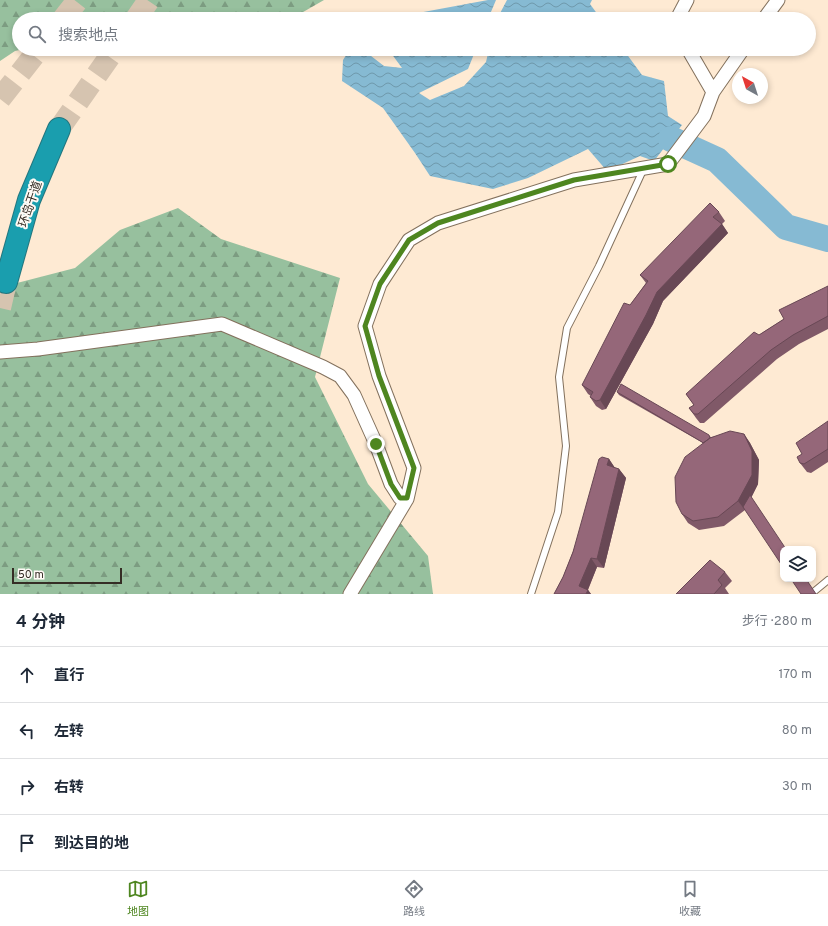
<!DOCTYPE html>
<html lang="zh">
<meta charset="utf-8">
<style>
body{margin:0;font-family:Overpass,"Noto Sans SC",sans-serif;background:#f2f2f3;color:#1f2937}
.controls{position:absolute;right:12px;bottom:12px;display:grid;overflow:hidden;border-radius:8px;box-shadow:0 2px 6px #0003}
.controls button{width:36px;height:36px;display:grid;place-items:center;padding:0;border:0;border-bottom:1px solid #e0e1e3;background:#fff;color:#1f2937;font:20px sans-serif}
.compass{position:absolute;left:732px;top:68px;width:36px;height:36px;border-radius:50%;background:#fff;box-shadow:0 2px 6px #0003;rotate:321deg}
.scale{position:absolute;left:12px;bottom:10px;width:110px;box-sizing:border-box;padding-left:4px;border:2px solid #352d25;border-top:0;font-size:11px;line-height:14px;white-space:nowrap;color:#352d25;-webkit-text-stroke:3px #fefaf5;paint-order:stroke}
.stop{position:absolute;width:12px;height:12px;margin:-9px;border:3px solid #4e8620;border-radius:50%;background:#fff}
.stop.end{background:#4e8620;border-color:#fff;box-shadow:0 1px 4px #0008}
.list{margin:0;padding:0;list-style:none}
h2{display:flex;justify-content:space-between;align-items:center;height:52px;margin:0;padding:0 16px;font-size:17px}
h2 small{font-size:13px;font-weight:400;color:#747a83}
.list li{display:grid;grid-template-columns:26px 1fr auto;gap:12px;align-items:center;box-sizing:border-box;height:56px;padding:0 16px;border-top:1px solid #e0e1e3}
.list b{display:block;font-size:15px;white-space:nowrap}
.list em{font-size:13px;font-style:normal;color:#747a83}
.icon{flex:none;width:22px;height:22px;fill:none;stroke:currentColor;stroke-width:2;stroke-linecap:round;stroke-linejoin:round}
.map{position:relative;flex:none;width:828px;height:594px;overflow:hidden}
.search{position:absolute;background:#fff;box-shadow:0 2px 6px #0003;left:12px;right:12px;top:12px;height:44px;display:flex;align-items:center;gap:10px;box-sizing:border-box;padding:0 14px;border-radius:22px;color:#747a83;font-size:15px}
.sheet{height:276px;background:#fff}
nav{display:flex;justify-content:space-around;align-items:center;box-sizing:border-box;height:56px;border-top:1px solid #e0e1e3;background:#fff;font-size:11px;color:#747a83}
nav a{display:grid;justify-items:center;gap:2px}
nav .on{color:#4e8620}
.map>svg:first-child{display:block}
</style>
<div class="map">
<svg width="828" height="594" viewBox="0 0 828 594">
<defs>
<pattern id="forest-firs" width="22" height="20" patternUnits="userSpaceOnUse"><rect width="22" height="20" fill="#97c09e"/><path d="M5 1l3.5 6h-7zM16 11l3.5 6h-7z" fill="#7c9c81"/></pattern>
<pattern id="water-waves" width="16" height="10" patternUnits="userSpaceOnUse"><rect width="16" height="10" fill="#86bad3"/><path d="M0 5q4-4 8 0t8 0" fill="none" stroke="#6e98ab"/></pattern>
</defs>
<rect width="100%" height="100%" fill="#feead3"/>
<path fill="url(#forest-firs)" d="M0,0h324l-33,19h-272v30h5l-9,2 -15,10z
M178,208l43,31 119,39 -25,99 53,107 60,72 5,38h-433v-294l17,-17 58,-15 45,-38z"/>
<path fill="url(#water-waves)" d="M488,0h8l-8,19h-78l8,-6z
M507,0h85l-2,4 11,15h-104z
M350,49h12l22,17 18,2 -14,-19h88l-8,20 -49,24 11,7 34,-14 22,-24 3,-13h134l19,26 22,6 4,35 14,9 -28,36 -14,-5 -33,15 -19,-22 -60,29 -35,11 -63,-13 -15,-23 -32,-45 -41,-27 1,-21z"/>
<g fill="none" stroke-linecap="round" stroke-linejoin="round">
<path stroke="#86bad3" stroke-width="26" d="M671,139l46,21 69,67 42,12"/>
<path stroke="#d6c4b0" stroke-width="22" stroke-dasharray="22 11" stroke-linecap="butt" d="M63,19l15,-19
M136,19l13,-19
M0,99l39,-50
M59,129l56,-80
M0,308l6,-26"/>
<defs>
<path id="lane" d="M531,594l27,-82 8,-66 -7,-69 8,-49 32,-62 45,-98
M811,594l17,-14"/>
<path id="street" d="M677,19l10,-19
M764,19l14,-19
M688,49l25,43
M0,352l38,-3 184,-25 101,43 17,9 14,19 22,49 15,40 9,14 7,1 7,-31 -35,-92 -14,-50 15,-42 29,-44 29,-17 136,-43 94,-16 36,-48 9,-24 30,-43
M350,594l57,-95"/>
<path id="highway" d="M6,282l23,-82 30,-71"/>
</defs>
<use href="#lane" stroke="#83715d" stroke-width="8"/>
<use href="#street" stroke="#83715d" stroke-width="15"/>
<use href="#highway" stroke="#23767e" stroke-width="24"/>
<use href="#lane" stroke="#fff" stroke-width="6"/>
<use href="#street" stroke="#fff" stroke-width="13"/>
<use href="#highway" stroke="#1a9eae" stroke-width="22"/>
</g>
<path fill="#805968" d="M719,212l6,9 -3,3 6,9 -65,68 -10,23 -47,85 -4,1 -6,-4 -6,-9 1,-1 -3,-2 -6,-9 48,-80 16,-22 -6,-8z
M828,286v43l-29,15 -22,15 -73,64h-4l-4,-5 -7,-10 5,-3 -8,-11 73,-59 25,-16z
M617,392l94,45 33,-3 6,9 9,17 -1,24 -13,26 -21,16 -25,4 -11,-7 -6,-9 21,-71 -84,-48z
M828,421v41l-17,11 -4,-1 -7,-9 2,-9z
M609,459l6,9 4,1 7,9 -22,90 -7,-1 -9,23 3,4h-37l9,-17z
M725,572l7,9 -7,7 4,6h-53z"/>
<path fill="#684855" d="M722,224l6,9 -65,68 -10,23 -47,85 -6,-9 57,-108z
M744,434l6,9 9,17 -1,24 -13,26 -7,-9z
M609,459l6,9 -8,-3z
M619,469l7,9 -22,90 -7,-9z
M591,558l6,9 -11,27 -7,-8z
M588,590l3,4h-5z"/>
<path fill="#956779" stroke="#684855" d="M710,203l9,9 -6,5 9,7 -65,68 -11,23 -46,85 -4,1 -6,-4 3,-5 -11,-7 42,-82 6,2 18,-24 -8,-6z
M828,286v30l-35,19 -22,15 -73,64h-4l-5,-6 5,-3 -8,-11 68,-62 5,3 25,-16 -5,-9z
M621,384l88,51 1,3 -7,5 -1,-1 -85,-50z
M828,421v28l-24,15 -4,-1 -3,-6 5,-3 -6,-11z
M730,431l14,3 8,17v24l-14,26 -20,16 -25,4 -11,-7 -6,-12 -1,-25 10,-20 25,-19z
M602,457l7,2 -2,6 12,4 -22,90 -6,-1 -12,28 9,4 -2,4h-32l9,-17 10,-25 26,-93z
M750,495l36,54h-3v18l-40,-60z
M710,560l15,12 -7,8 4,5 -8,9h-38z
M791,579h15l10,15h-15z"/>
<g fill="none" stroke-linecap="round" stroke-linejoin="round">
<path stroke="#4e8620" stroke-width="5" d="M376,444l15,40 9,14h7l7,-30 -35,-92 -14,-50 15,-42 29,-44 29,-17 136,-43 94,-16"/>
</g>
<g text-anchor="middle" stroke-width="4" stroke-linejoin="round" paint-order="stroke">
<g font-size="12" fill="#352d25" stroke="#fefaf5">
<text transform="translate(30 204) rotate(-71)" y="4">环岛干道</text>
</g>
</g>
</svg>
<div class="controls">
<button><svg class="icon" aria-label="layers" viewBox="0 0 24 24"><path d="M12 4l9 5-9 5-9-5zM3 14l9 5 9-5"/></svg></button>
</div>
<svg class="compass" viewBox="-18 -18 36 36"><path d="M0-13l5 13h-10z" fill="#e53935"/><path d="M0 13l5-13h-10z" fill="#747a83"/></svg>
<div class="scale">50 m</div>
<div class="stop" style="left:668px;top:164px"></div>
<div class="stop end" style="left:376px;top:444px"></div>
<div class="search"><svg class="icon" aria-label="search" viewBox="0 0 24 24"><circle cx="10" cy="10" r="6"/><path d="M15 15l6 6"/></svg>搜索地点</div>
</div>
<section class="sheet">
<h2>4 分钟<small>步行 · 280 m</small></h2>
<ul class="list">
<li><svg class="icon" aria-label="ahead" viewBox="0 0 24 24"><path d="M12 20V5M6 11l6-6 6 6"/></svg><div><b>直行</b></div><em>170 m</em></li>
<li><svg class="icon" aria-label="left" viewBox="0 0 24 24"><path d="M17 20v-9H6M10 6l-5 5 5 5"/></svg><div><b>左转</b></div><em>80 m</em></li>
<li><svg class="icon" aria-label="right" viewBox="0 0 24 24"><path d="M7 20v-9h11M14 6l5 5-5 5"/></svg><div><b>右转</b></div><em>30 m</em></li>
<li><svg class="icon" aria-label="arrive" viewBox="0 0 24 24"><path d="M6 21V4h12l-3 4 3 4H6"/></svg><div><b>到达目的地</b></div></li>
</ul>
</section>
<nav>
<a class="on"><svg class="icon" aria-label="map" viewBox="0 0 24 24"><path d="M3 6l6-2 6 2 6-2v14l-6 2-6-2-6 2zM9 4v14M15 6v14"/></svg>地图</a>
<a><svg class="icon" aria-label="directions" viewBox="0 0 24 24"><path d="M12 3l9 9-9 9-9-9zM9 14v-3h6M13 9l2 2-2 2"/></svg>路线</a>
<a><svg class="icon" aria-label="saved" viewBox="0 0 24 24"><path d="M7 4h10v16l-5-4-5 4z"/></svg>收藏</a>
</nav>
